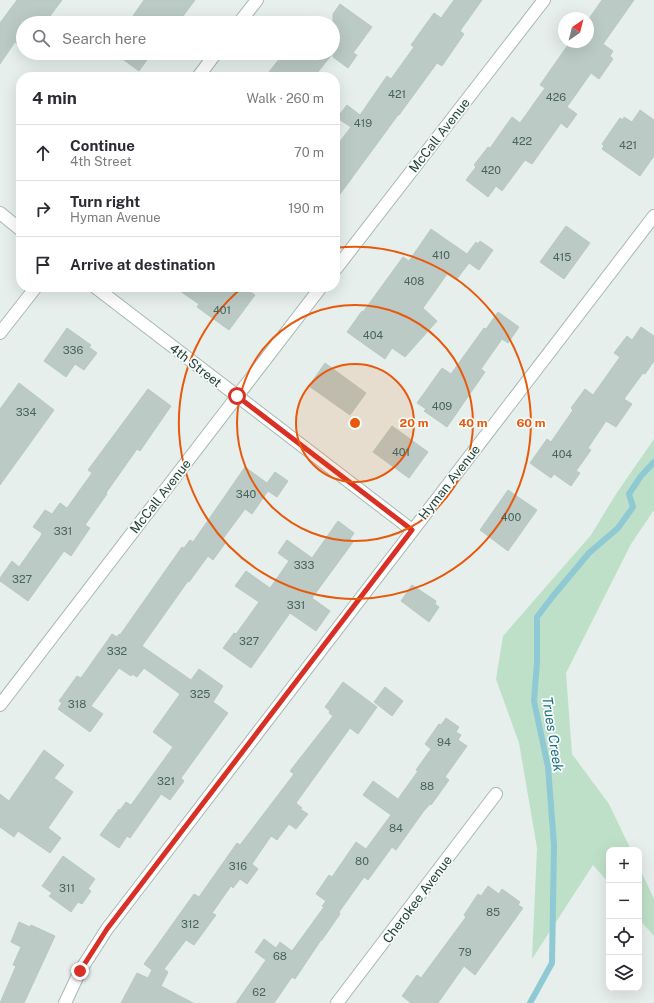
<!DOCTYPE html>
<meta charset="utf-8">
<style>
body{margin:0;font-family:"Public Sans",sans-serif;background:#f7f7f7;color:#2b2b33}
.controls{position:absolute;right:12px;bottom:12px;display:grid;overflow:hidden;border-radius:8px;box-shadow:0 4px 16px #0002}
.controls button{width:36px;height:36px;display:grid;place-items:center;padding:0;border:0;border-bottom:1px solid #e1e1e2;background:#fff;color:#2b2b33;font:20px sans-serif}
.compass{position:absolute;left:558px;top:12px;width:36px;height:36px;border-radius:50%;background:#fff;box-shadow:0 4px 16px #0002;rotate:35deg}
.stop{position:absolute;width:12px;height:12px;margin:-9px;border:3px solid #d93025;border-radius:50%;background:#fff}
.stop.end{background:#d93025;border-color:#fff;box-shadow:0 1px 4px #0008}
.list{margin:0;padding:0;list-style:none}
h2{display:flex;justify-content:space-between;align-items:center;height:52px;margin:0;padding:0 16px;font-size:17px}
h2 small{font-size:13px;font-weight:400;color:#7c7c81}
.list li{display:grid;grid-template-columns:26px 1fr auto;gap:12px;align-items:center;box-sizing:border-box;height:56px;padding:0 16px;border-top:1px solid #e1e1e2}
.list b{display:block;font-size:15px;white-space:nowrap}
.list p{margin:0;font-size:13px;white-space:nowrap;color:#7c7c81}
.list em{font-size:13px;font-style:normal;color:#7c7c81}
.icon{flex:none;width:22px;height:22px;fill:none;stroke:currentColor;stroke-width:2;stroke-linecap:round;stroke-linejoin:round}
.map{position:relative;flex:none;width:654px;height:1003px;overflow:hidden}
.search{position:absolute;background:#fff;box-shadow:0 4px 16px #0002;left:16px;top:16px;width:324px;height:44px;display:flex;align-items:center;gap:10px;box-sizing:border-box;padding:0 14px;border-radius:22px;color:#7c7c81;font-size:15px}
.panel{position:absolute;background:#fff;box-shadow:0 4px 16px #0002;left:16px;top:72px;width:324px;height:220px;border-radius:16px}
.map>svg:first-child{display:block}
</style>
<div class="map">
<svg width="654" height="1003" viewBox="0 0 654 1003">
<rect width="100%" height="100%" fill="#e6efeb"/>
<path fill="#bfe0c8" d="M654,439v71l-23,34 -65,129 6,81 37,50 22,46h-22v33l-16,-18 -61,94 5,-111 -18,-105 -23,-64 7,-43 88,-101 25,-41z
M639,867l15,32v37l-15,-17z"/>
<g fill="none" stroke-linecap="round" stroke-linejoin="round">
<path stroke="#8ec9d4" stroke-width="6" d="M530,1003l22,-40 2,-118 -6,-78 -14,-66 3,-39v-45l16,-21 36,-43 29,-25 15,-21 -4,-13 12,-18 13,-14"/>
</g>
<path fill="#bbcac4" stroke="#b8c9c2" d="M17,0h45l-17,23h-22v25l-8,-6 -15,22v-41z
M144,0h51l-17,23h-50z
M454,0h28l-22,31 4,3 -22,32 -5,-3 -38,52h-1l-63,86v-53l16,-21 -14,-9 10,-13 13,10 27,-39 4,3 23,-32 -3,-2 23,-32 7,5z
M602,0h32l-31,44 10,7 -3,5 3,3 -14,20 -8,-6 -24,34 10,7 -10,14 -6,-5 -29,41 -7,-4 -23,31 -6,-5 -8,11 -22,-17 10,-13 -2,-2 14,-18 2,1 22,-31 8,6 25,-35 -5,-3 30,-43h18v-22z
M340,4l32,23 -19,26 4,2 -9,13 -15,-11v-4l-19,24h-49l19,-24h49v-39z
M114,53h38l-13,18z
M640,110l14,10v36l-14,20 -38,-27 2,-3 -2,-2 18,-26 3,2 1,-3 8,5z
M566,226l24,17 -26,36 -24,-17z
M431,229l36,25 9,-12 2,2 2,-3 13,9 -14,20 -10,-7 -13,17 -9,-6 -24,34 14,13 -32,36 -13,-9 -7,11 -38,-27 15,-21 1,1 40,-55 6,4z
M174,287h69l12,8 -26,35 -32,-23 2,-3z
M498,312l21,15 -11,16 -6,-4 -21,30 4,3 -38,55 -23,-16 2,-2 -9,-6 25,-35 9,6 33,-46 2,1z
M641,327l13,9v25l-9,13 -2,-1 -19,26 8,5 -16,23 -10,-6 -18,27 3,2 -15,21 4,2 -9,13 -17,-12 -3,4 -21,-15 17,-24 4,3 22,-32 -2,-2 14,-19 8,6 27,-38 -6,-4 13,-17 5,4z
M67,328l24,17 -2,2 8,6 -13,17 -9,-6 -9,13 -22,-16z
M325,363l41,30 -16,22 -41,-29z
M19,383l35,27 -54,75v-76z
M148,389l23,17 -31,45 -3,-2 -31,44 1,1 -22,31 5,3 -19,28 -7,-5 -36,50 -28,-20v-3l12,-17 7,6 22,-31 1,-3 -9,-6 12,-17 7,4 8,-11 7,5 25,-35 -4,-3z
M392,426l36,26 -19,26 -36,-26z
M245,467l22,16 8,-11 13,9 -11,16 -9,-6 -16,23 -7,-5 -23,31 4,2 -13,18 -5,-4 -19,26 -1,-1 -46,65 49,34 8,-11 24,17 -10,16 15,11 -47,65 3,3 -14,19 -9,-6 -31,44 -3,-2 -8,12 -19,-13 19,-26 1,1 6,-8 5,3 42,-58 -20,-15 27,-38 -36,-26 -7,9 -5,-3 -1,2 -12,-8 -28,38 12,8 -13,18 -32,-23 4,-6 -3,-2 18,-25 4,2 31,-44 5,3 2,-3 1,1 62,-88 2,1 6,-8 3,2z
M508,490l29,20 -29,41 -28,-21z
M338,521l16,12 -4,6 3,3 -41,56 18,13 -14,20 -26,-18 -39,55 -28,-20 11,-15 2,1 23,-32 -24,-16 11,-15 24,17 19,-27 -11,-8 9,-13 25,18z
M412,585l24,16 -1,3 4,3 -10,15 -28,-21z
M343,682l34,25 -19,27 -8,-6 -54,75 6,5 -2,1 8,5 -12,15 -7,-5 -12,16 -6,-4 -19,28 6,5 -11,15 -7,-5 -7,9 -2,-2 -19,27 4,2 -22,30 -8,-5 -22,29 4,3 -7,14 32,17h-72l16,-30 11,5 4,-8 -8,-6 50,-70 5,3 38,-54 3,2 54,-71 -4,-3 43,-55 -4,-3 1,-2 -5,-4z
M385,687l18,14 -11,15 -18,-14z
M446,718l13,9 -3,5 5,3 -3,5 9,6 -22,31 4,3 -18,25 -1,-1 -7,8 -27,38 -4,-3 -24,33 -4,-3 -25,35 1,2 -18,26h-1l-26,39 -3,-2 -18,26h-38l30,-43 -11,-8 9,-13 12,9 4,-6 12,9 32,-44 -2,-1 4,-5 -10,-7 13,-19 3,2 24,-35 10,7 25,-34 -28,-20 10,-14 25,18 20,-28 -2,-1 15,-21 -6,-5 14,-20 2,1z
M44,750l20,15 -10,13 19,14 -25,36 13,10 -11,15 -32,-22 -4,6 -14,-10v-33l9,7z
M63,856l32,23 -7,10 3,2 -9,13 -4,-2 -7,10 -22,-16 3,-3 -10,-7z
M488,886l11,8 3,-5 18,13 -2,3 5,3 -48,67 -11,-9 -26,37h-27l-9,-7 15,-21 4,3 45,-61 -2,-2 14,-21 3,2z
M19,922l11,5 1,-2 24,11 -31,67h-24l16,-37 -3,-1 8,-18 -10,-5z"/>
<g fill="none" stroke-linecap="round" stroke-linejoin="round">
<defs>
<path id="minor" d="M239,23l18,-23
M198,77l18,-24
M0,213l21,17
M335,270l209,-270
M95,287l317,243
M0,333l36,-46
M0,705l321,-418
M65,1003l15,-32 27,-42 547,-713
M337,1003l159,-209"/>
</defs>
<use href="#minor" stroke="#a8b8b2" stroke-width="14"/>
<use href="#minor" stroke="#fff" stroke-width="12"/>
</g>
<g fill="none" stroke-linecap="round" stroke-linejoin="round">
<path stroke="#d93025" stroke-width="5" d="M80,971l27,-42 305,-399 -175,-134"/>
</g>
<circle cx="355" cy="423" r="59" fill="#e8590c" fill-opacity=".12"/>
<g fill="none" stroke="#e8590c" stroke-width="2">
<circle cx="355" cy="423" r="59"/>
<circle cx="355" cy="423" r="118"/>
<path d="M335 248A176 176 0 1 1 243 287"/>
</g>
<g text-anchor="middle" stroke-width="3.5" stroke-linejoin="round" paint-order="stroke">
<g font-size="11" fill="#4a645c">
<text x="397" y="98">421</text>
<text x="556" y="101">426</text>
<text x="363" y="127">419</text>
<text x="522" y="145">422</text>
<text x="628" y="149">421</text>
<text x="491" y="174">420</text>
<text x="441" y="259">410</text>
<text x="562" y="261">415</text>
<text x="414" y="285">408</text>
<text x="222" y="314">401</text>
<text x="373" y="339">404</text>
<text x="73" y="354">336</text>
<text x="442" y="410">409</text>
<text x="26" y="416">334</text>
<text x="401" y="456">401</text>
<text x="562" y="458">404</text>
<text x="246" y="498">340</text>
<text x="511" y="521">400</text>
<text x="63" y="535">331</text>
<text x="304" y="569">333</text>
<text x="22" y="583">327</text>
<text x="296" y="609">331</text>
<text x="249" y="645">327</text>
<text x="117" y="655">332</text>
<text x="200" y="698">325</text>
<text x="77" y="708">318</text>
<text x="444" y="746">94</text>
<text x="166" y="785">321</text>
<text x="427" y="790">88</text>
<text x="396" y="832">84</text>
<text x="362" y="865">80</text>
<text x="238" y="870">316</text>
<text x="67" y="892">311</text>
<text x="493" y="916">85</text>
<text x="190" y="928">312</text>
<text x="465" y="956">79</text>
<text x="280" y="960">68</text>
<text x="259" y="996">62</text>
</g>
<g font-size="13" fill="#24423a" stroke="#f7fbf9">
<text transform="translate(439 135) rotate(-52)" y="5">McCall Avenue</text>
<text transform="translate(196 365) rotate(38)" y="5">4th Street</text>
<text transform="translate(449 482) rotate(-52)" y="5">Hyman Avenue</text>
<text transform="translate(160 496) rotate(-52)" y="5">McCall Avenue</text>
<text transform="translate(417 899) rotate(-53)" y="5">Cherokee Avenue</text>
</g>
<g font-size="14" font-style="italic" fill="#1c6f80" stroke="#f7fbf9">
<text transform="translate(553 734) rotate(81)" y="5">Trues Creek</text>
</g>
</g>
<circle cx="355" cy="423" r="6" fill="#e8590c" stroke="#f7fbf9" stroke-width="2"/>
<g font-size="12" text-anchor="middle" font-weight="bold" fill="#e8590c" stroke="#f7fbf9" stroke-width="3.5" stroke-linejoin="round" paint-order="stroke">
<text x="414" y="427">20 m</text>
<text x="473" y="427">40 m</text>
<text x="531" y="427">60 m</text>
</g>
</svg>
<div class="controls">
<button>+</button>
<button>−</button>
<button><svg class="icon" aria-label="locate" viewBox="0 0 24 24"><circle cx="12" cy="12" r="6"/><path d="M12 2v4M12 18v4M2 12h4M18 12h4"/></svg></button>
<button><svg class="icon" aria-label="layers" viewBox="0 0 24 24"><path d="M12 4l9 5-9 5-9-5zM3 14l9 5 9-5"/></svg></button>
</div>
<svg class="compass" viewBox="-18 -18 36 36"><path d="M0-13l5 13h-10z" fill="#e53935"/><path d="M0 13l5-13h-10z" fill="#7c7c81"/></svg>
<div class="stop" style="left:237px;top:396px"></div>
<div class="stop end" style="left:80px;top:971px"></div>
<div class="search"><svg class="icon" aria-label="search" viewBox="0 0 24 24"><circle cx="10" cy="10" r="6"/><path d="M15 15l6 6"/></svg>Search here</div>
<section class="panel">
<h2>4 min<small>Walk · 260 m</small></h2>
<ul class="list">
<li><svg class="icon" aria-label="ahead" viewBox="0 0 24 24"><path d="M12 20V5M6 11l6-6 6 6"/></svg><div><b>Continue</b><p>4th Street</p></div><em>70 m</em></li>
<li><svg class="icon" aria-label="right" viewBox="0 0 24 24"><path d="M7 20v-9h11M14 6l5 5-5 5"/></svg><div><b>Turn right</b><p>Hyman Avenue</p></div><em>190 m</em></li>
<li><svg class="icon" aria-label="arrive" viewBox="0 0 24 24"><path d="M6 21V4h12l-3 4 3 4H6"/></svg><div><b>Arrive at destination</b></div></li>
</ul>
</section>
</div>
